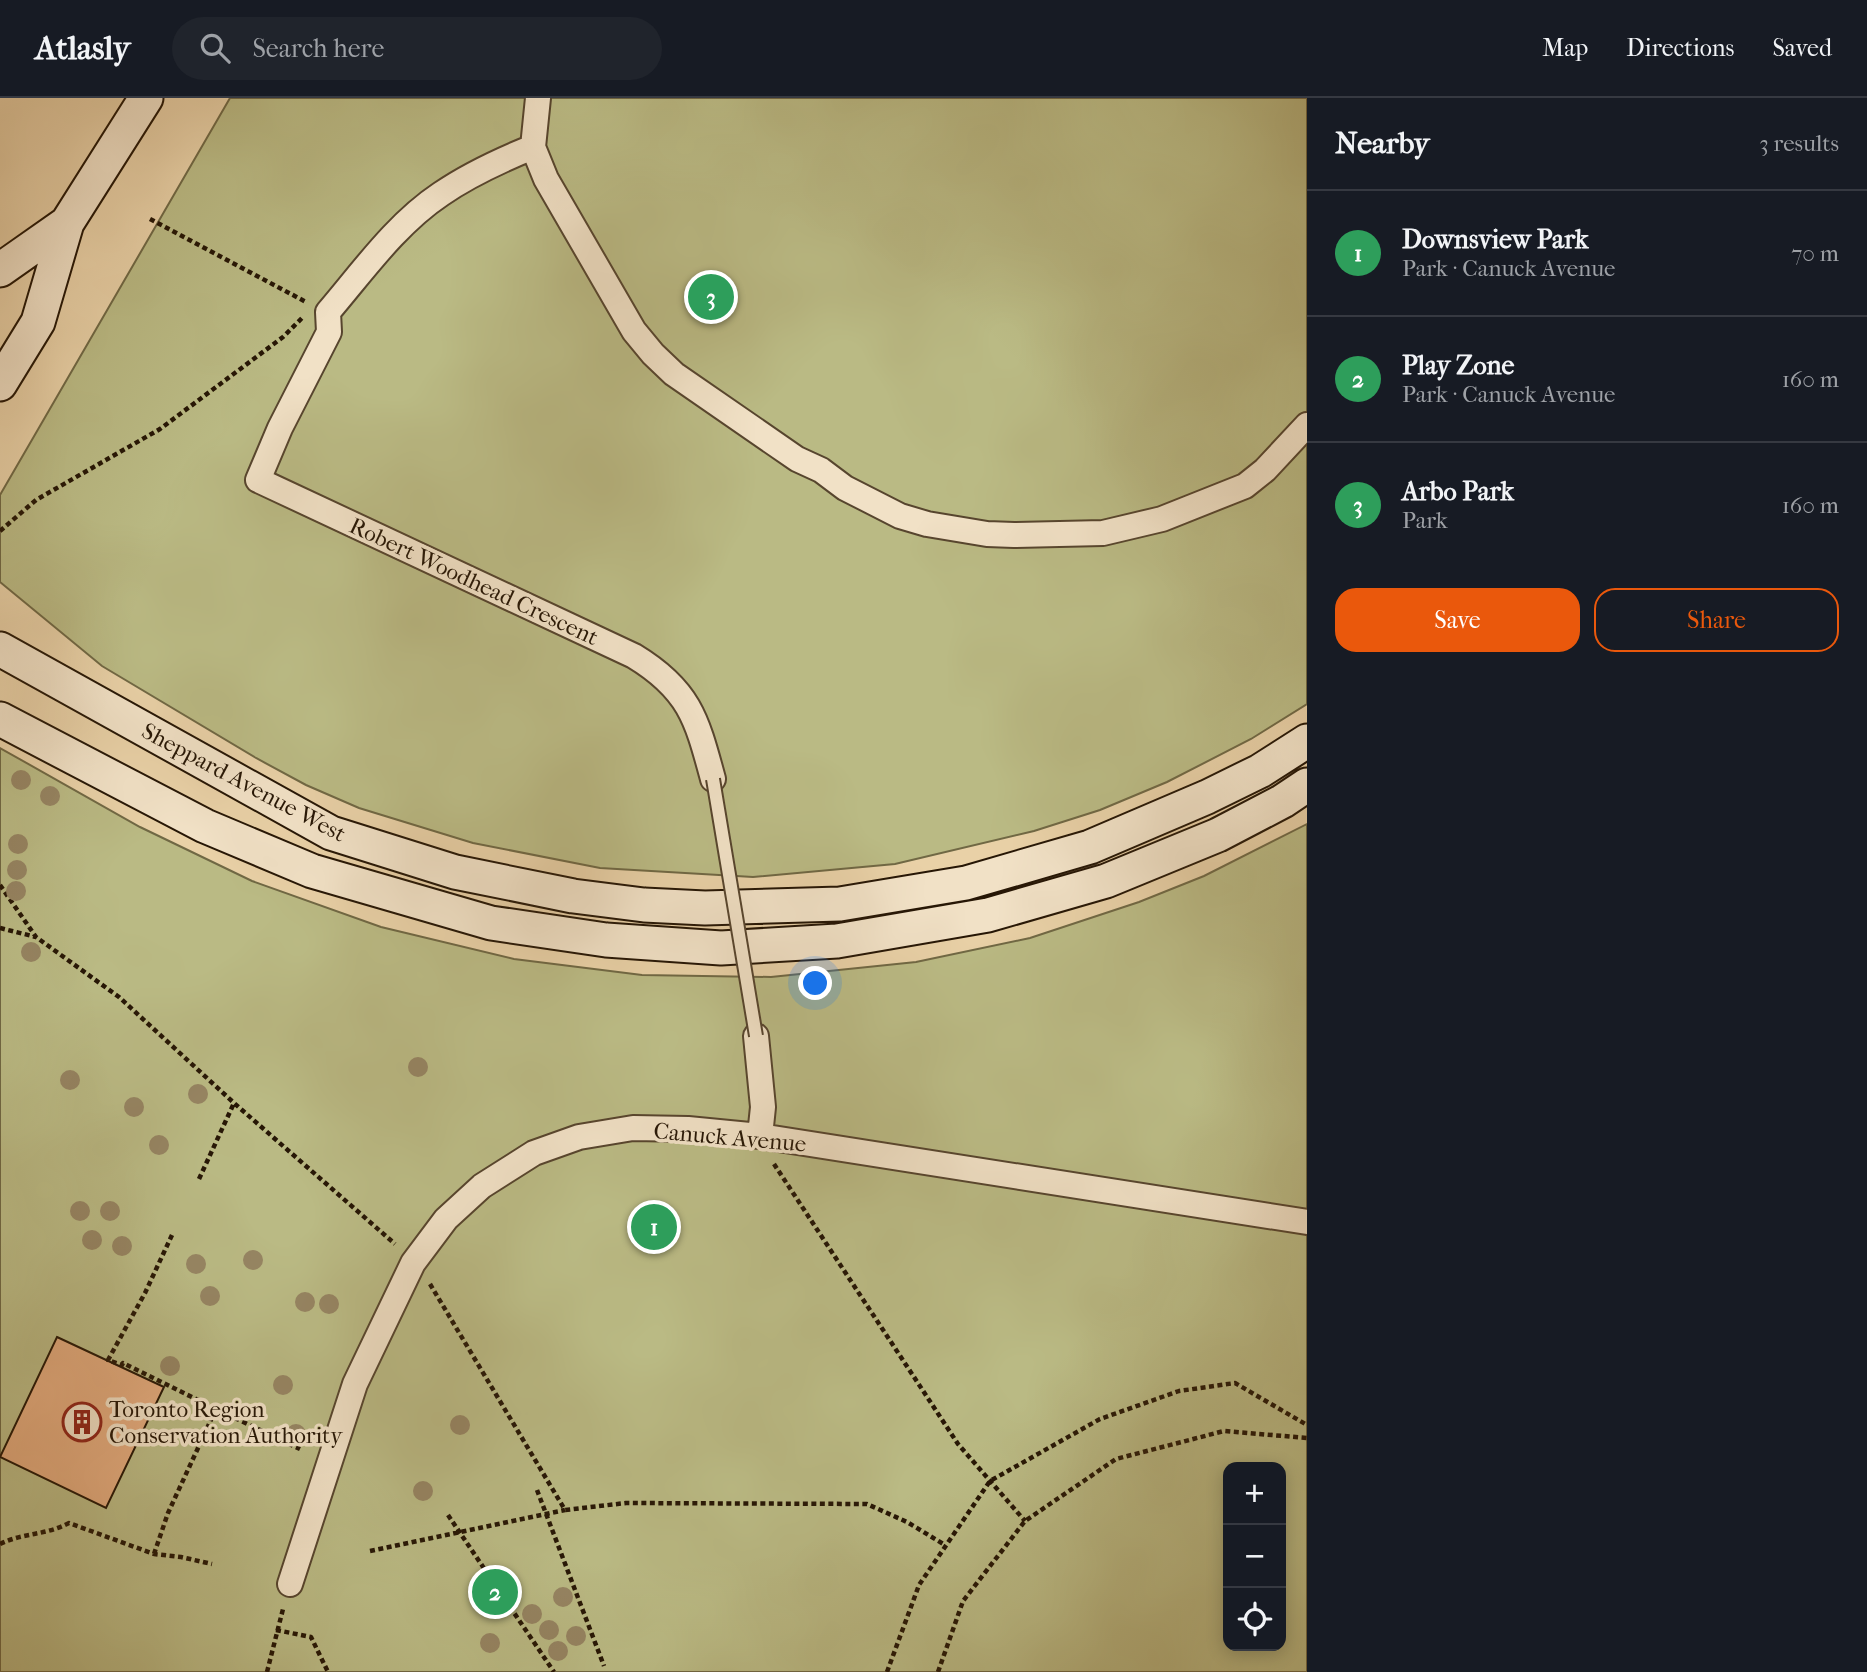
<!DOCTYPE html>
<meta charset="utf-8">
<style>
body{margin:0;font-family:"IM FELL French Canon",serif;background:#20242c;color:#f1f3f6}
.controls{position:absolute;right:21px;bottom:21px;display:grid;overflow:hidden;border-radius:14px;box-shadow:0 4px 18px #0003}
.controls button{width:63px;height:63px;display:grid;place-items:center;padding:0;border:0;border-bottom:2px solid #363941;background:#171b24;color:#f1f3f6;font:35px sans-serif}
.you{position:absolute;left:816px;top:886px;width:24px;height:24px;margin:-18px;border:5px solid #fff;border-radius:50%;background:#1a73e8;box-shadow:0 0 0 10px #1a73e833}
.badge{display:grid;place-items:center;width:46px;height:46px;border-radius:50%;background:#ea580c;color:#fff;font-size:23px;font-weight:700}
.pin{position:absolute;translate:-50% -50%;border:4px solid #fff;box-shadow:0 2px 7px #0006}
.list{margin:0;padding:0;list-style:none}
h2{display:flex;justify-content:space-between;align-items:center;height:91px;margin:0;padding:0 28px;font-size:30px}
h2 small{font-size:23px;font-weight:400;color:#9ea1a6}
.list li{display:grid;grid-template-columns:46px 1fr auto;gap:21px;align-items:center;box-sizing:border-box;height:126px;padding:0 28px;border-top:2px solid #363941}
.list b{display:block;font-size:26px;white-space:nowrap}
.list p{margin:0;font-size:23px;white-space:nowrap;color:#9ea1a6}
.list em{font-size:23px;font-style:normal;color:#9ea1a6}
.actions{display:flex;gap:14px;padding:21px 28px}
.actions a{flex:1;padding:16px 0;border:2px solid #ea580c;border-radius:21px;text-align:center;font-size:24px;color:#ea580c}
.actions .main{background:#ea580c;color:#fff}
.icon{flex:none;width:38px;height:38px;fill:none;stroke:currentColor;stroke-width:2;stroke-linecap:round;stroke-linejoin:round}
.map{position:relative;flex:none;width:1307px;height:1574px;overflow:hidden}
header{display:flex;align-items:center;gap:42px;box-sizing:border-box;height:98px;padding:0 35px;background:#171b24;border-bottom:2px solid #363941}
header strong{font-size:33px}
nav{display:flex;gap:38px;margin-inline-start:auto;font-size:24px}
.search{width:490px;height:63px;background:#20242c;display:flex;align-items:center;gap:18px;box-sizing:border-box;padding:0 24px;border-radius:38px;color:#9ea1a6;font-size:26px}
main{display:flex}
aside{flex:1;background:#171b24}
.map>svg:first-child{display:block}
</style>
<header>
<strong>Atlasly</strong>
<div class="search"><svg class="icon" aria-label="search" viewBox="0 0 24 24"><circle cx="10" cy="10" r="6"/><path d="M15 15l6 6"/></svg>Search here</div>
<nav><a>Map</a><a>Directions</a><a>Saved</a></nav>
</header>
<main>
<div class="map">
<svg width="1307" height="1574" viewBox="0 0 1307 1574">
<rect width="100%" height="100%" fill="#e9d1a7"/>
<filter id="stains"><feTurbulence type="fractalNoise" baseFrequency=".00286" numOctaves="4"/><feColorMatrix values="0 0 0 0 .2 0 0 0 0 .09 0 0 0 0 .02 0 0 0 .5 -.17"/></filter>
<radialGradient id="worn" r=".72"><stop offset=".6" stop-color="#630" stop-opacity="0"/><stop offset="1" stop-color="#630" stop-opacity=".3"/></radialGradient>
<path fill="#baba84" stroke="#706844" stroke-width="2" fill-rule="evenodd" d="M230,0h1077v606l-56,35 -84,43 -67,28 -66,21 -139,33 -142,13 -153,-9 -127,-25 -114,-35 -53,-23 -50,-27 -154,-92 -102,-84v-87z
M0,650l140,79 112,54 129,46 133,32 128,16 129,2 145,-15 114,-24 109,-36 65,-26 103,-52v848h-1307zM1228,1369h53v179h-53z"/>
<path fill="#e3ab7e" stroke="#261605" stroke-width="2" d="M57,1239l107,50 -58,121 -106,-51z"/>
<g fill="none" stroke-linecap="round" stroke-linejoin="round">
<defs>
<path id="minor" d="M538,0l-5,49 13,32 88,152 19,23 21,20 123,85 24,11 24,18 55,28 27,8 60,10 27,1 89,-2 59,-14 83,-33 20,-16 42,-45
M533,49c-32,13 -63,27 -92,47 -45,30 -78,77 -113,118l1,20 -49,96 -22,52 376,176c56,34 63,64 79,123
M756,938l7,71 -3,29
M290,1486l65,-200 58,-121 33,-44 36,-33 52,-33 45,-16 54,-9 55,1 72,7 547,86"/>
<path id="secondary" d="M0,172l67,-47
M0,286l38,-62 29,-99 79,-125
M0,551l331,184 124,39 118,24 71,9 61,3 135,-4 126,-21 124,-36 117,-50 53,-26 47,-30
M0,621l205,107 107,45 179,52 115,17 115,8 116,-7 151,-26 118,-34 112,-46 65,-34 24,-16"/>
</defs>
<use href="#minor" stroke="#57452e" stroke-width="28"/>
<use href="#secondary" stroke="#261605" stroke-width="37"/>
<path stroke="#261605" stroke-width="4.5" stroke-dasharray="5 3.5" stroke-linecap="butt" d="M150,121l156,83
M0,433l36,-31 124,-71 123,-92 19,-19
M0,787l36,52 83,60 115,106 161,141
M0,830l36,9
M774,1066l184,280 67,77
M199,1081l35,-76
M172,1137l-27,58 -37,67 14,5 1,-2 93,46
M430,1186l135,226 61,-7 241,1 40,18 38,23
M537,1392l67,176
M448,1417l106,157
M0,1446c25,-12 44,-8 69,-21l85,31 27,3 31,7
M370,1453l195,-41
M154,1456l14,-41 48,-104 84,40
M276,1532l35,7 17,35
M267,1574l16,-63
M887,1574l32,-87 71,-104 110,-62 79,-28 56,-8 72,42
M938,1574l25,-71 62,-80 91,-62 108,-28 83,7"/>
<use href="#minor" stroke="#f1e1c6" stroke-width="24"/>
<use href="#secondary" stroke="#f1e1c6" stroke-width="33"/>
<defs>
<path id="service-bridge" d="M713,681l43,257"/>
</defs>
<use href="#service-bridge" stroke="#57452e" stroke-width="16" stroke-linecap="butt"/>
<use href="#service-bridge" stroke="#f1e1c6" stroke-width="12"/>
</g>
<g fill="#968563">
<circle cx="21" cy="682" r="10"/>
<circle cx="50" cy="698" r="10"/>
<circle cx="18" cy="746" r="10"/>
<circle cx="17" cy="772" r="10"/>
<circle cx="16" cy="793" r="10"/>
<circle cx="31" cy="854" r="10"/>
<circle cx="418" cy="969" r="10"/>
<circle cx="70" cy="982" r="10"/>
<circle cx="198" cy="996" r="10"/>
<circle cx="134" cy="1009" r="10"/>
<circle cx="159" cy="1047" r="10"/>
<circle cx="80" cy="1113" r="10"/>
<circle cx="110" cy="1113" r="10"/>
<circle cx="92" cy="1142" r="10"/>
<circle cx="122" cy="1148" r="10"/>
<circle cx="253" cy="1162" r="10"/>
<circle cx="196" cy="1166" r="10"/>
<circle cx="210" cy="1198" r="10"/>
<circle cx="305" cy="1204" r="10"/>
<circle cx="329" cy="1206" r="10"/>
<circle cx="170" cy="1268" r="10"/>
<circle cx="283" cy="1287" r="10"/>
<circle cx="460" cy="1327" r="10"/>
<circle cx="296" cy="1336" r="10"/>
<circle cx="423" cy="1393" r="10"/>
<circle cx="563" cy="1499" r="10"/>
<circle cx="532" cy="1516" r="10"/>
<circle cx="549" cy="1532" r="10"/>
<circle cx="576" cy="1538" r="10"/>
<circle cx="490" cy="1545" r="10"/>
<circle cx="558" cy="1553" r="10"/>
</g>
<defs>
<symbol id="building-ring" viewBox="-11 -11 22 22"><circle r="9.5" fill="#f1e1c6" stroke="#8f2418" stroke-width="1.5"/><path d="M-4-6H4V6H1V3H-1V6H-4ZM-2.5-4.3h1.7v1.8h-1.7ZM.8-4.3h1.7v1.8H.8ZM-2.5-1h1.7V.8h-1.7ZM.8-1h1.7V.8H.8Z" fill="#8f2418"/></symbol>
</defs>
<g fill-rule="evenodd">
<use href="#building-ring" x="60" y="1302" width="44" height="44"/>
</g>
<g text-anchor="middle" stroke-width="7" stroke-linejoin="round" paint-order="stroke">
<g font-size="23" fill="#261605" stroke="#f1e1c6">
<text transform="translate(474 483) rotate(25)" y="8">Robert Woodhead Crescent</text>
<text transform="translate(244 684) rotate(28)" y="8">Sheppard Avenue West</text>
<text transform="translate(730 1039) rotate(5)" y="8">Canuck Avenue</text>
</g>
<g font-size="23" fill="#261605" stroke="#f1e1c6" text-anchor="start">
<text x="109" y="1319">Toronto Region<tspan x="109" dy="26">Conservation Authority</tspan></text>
</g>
</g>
<rect width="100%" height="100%" filter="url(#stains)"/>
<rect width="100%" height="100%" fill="url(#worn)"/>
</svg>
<div class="controls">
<button>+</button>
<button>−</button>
<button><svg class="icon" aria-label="locate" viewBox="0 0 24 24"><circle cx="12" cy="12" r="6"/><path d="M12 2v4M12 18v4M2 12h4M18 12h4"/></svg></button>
</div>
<div class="you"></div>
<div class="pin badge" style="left:654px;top:1129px;background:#2e9e5b">1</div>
<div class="pin badge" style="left:495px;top:1494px;background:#2e9e5b">2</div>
<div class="pin badge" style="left:711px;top:199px;background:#2e9e5b">3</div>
</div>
<aside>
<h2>Nearby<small>3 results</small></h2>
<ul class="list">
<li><span class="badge" style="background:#2e9e5b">1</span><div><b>Downsview Park</b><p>Park · Canuck Avenue</p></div><em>70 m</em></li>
<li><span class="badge" style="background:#2e9e5b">2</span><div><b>Play Zone</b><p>Park · Canuck Avenue</p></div><em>160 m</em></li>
<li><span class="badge" style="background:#2e9e5b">3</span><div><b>Arbo Park</b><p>Park</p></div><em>160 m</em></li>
</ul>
<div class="actions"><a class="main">Save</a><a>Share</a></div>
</aside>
</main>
